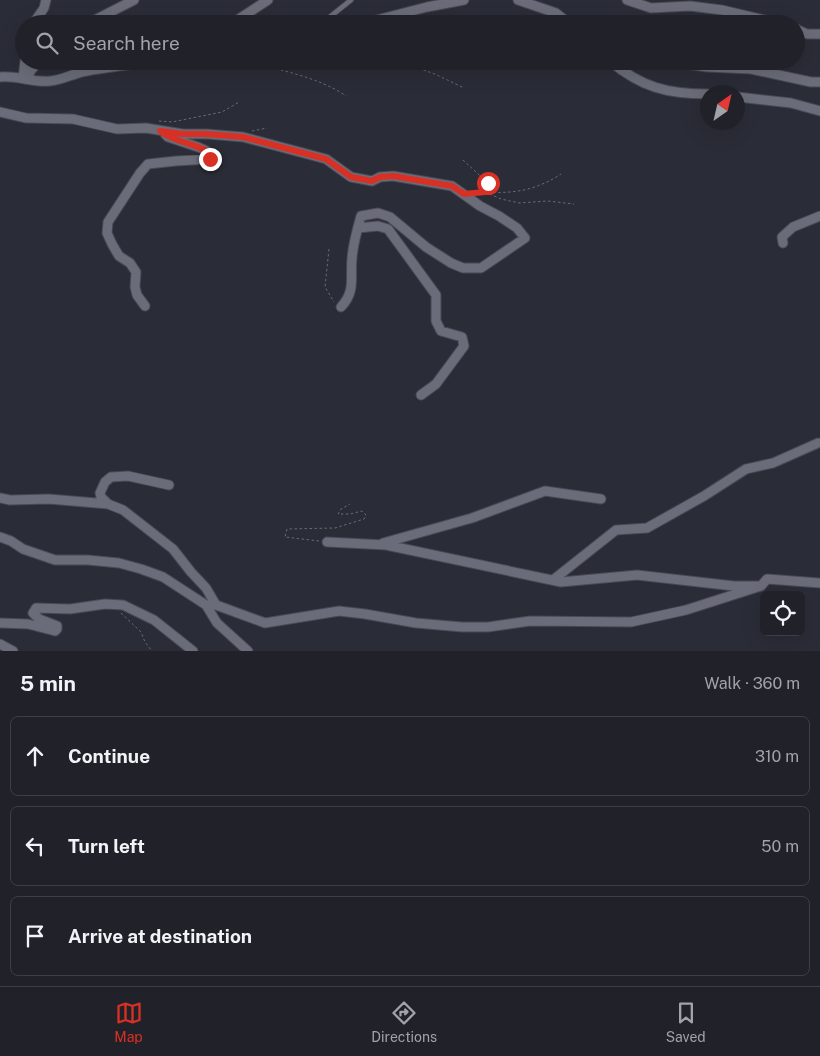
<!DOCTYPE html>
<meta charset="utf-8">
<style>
body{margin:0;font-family:"Public Sans",sans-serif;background:#282931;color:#f1f3f6}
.controls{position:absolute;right:15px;bottom:15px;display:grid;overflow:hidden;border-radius:8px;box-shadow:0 5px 20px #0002}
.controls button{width:45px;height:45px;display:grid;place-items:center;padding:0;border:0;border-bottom:1px solid #3d3e46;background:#202129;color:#f1f3f6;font:25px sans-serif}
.compass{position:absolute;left:700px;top:85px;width:45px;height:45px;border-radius:50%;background:#202129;box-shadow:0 5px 20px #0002;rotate:34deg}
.stop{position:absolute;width:15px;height:15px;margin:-11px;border:4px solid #d93025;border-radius:50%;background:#fff}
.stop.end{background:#d93025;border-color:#fff;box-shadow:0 1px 5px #0008}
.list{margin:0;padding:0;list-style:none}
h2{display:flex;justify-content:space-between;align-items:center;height:65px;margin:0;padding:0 20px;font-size:21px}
h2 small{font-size:16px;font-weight:400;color:#a2a3a8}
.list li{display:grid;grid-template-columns:32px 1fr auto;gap:15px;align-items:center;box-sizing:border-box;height:80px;margin:0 10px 10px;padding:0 10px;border:1px solid #3d3e46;border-radius:8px}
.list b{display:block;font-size:19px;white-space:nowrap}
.list em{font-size:16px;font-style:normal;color:#a2a3a8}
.icon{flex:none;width:28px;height:28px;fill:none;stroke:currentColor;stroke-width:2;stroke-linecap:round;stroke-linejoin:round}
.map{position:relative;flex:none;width:820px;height:651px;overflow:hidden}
.search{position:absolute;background:#202129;box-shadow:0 5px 20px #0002;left:15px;right:15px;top:15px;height:55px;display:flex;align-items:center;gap:12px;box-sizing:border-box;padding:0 18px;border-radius:28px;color:#a2a3a8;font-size:19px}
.sheet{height:335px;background:#202129}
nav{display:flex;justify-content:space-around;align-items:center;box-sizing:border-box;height:70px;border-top:1px solid #3d3e46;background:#202129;font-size:14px;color:#a2a3a8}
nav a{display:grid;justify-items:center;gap:2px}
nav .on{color:#d93025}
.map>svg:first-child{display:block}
</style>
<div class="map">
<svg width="820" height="651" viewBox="0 0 820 651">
<rect width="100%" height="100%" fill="#2a2c37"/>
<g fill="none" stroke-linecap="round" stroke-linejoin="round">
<defs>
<path id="service" d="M321,24l30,-24"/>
<path id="minor" d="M518,0l38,13 14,11
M627,0l24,8 39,-2 32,4 60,14
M33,24l11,-16 2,-8
M87,24l47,-24
M231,24l37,-24
M361,24l66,-17 37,-7
M796,29l11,5h13
M610,61c31,26 57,33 98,33
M666,61l41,6 44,2 60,13h9
M0,77c17,-2 33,6 50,4 13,-1 24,-8 37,-10 22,-4 44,-6 65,-10
M23,78l2,-17
M27,79l4,-9 9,-9
M738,97l53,6 29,8
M0,112l26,6 47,1 44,10 29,-1 37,6h24l36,3 83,22 25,18 21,4 8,-4 13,-1 59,10 28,20 19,10 18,12 8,10 -44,30h-18l-12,-5 -25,-16 -36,-30 -12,-4 -17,3c-4,14 -8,28 -9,42 -2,20 4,33 -11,49
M358,228l20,-2 10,3 48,66v26l5,10 21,6 2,9 -28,38 -15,11
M783,243l-1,-6 11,-10 27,-11
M145,306l-8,-11 -2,-8 1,-15 -6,-9 -11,-7 -7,-12 -5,-11 1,-11 32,-49 8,-9 28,-3 34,-2 -3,-8 -9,-4 -30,-10 -3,-3
M169,485l-41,-9 -17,1 -6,5 -5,11 1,4 7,7 15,6 50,39 18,23 15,16 10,17
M0,498l10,2 39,-1 59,5
M0,537l11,4 12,8 32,11h33l31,3 22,6 22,8 43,28 11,18 31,28
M327,542l59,3 175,37 76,-7 97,11h27l6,-7 53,4
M383,543l89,-25 73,-27 56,8
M553,580l63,-50 31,-2 57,-32 42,-27 27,-6 45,-20
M206,605h10l49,18 74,-12 26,3 51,9 46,4h26l42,-6 101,1 55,-12 75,-24
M0,623l28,1 27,7 2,-2v-3l-18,-7 -6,-6 3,-5 34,1 35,-5 18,1 31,15 39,31
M0,644l13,7"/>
</defs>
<use href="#service" stroke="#484953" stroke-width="6"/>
<use href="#minor" stroke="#484953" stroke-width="11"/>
<path stroke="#696b74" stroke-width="1" stroke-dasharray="2.5 2.5" stroke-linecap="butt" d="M247,61c31,9 72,16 99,35
M400,61l37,14 27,13
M159,121l13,1 50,-10 17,-10
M252,131l15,-3
M463,160l25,23 -3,9 -8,1
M485,192l16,7 18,4 29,-2 26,3
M488,192c28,2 50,-3 73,-18
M329,249l-4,38 9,15
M319,541l-34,-4 2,-8 48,-1 29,-9 2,-4 -4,-4 -12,3h-12l3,-5 9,-5
M121,613l20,19 4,10 7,9"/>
<use href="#service" stroke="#6a6c79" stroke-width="4.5"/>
<use href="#minor" stroke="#6a6c79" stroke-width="9"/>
</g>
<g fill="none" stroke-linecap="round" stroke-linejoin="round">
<path stroke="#d93025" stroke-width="6" d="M210,159l-3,-8c-15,-8 -33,-9 -47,-20l23,3h24l36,3 83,22 25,18 21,4 8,-4 13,-1 59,10 12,8 21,-2 3,-9"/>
</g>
</svg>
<div class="controls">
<button><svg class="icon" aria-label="locate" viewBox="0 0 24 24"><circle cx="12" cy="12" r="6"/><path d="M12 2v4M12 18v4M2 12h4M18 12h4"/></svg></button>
</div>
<svg class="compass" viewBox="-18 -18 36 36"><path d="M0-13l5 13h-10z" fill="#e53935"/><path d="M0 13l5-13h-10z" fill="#a2a3a8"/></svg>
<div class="stop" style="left:488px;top:183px"></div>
<div class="stop end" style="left:210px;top:159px"></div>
<div class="search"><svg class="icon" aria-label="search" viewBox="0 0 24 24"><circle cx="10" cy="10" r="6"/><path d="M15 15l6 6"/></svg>Search here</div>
</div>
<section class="sheet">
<h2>5 min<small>Walk · 360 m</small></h2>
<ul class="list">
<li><svg class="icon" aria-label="ahead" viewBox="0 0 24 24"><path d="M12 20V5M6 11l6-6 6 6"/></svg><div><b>Continue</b></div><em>310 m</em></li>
<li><svg class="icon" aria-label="left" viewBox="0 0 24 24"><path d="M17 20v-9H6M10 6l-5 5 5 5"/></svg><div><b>Turn left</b></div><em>50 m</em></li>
<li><svg class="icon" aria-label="arrive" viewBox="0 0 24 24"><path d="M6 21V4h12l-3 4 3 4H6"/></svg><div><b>Arrive at destination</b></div></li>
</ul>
</section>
<nav>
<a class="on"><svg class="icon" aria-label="map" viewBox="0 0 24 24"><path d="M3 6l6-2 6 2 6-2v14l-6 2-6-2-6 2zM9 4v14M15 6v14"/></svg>Map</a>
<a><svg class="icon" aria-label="directions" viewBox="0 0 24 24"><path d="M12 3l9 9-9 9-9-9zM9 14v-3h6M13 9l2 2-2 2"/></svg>Directions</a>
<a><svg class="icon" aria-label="saved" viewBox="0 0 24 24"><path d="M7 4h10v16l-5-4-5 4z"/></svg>Saved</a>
</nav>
